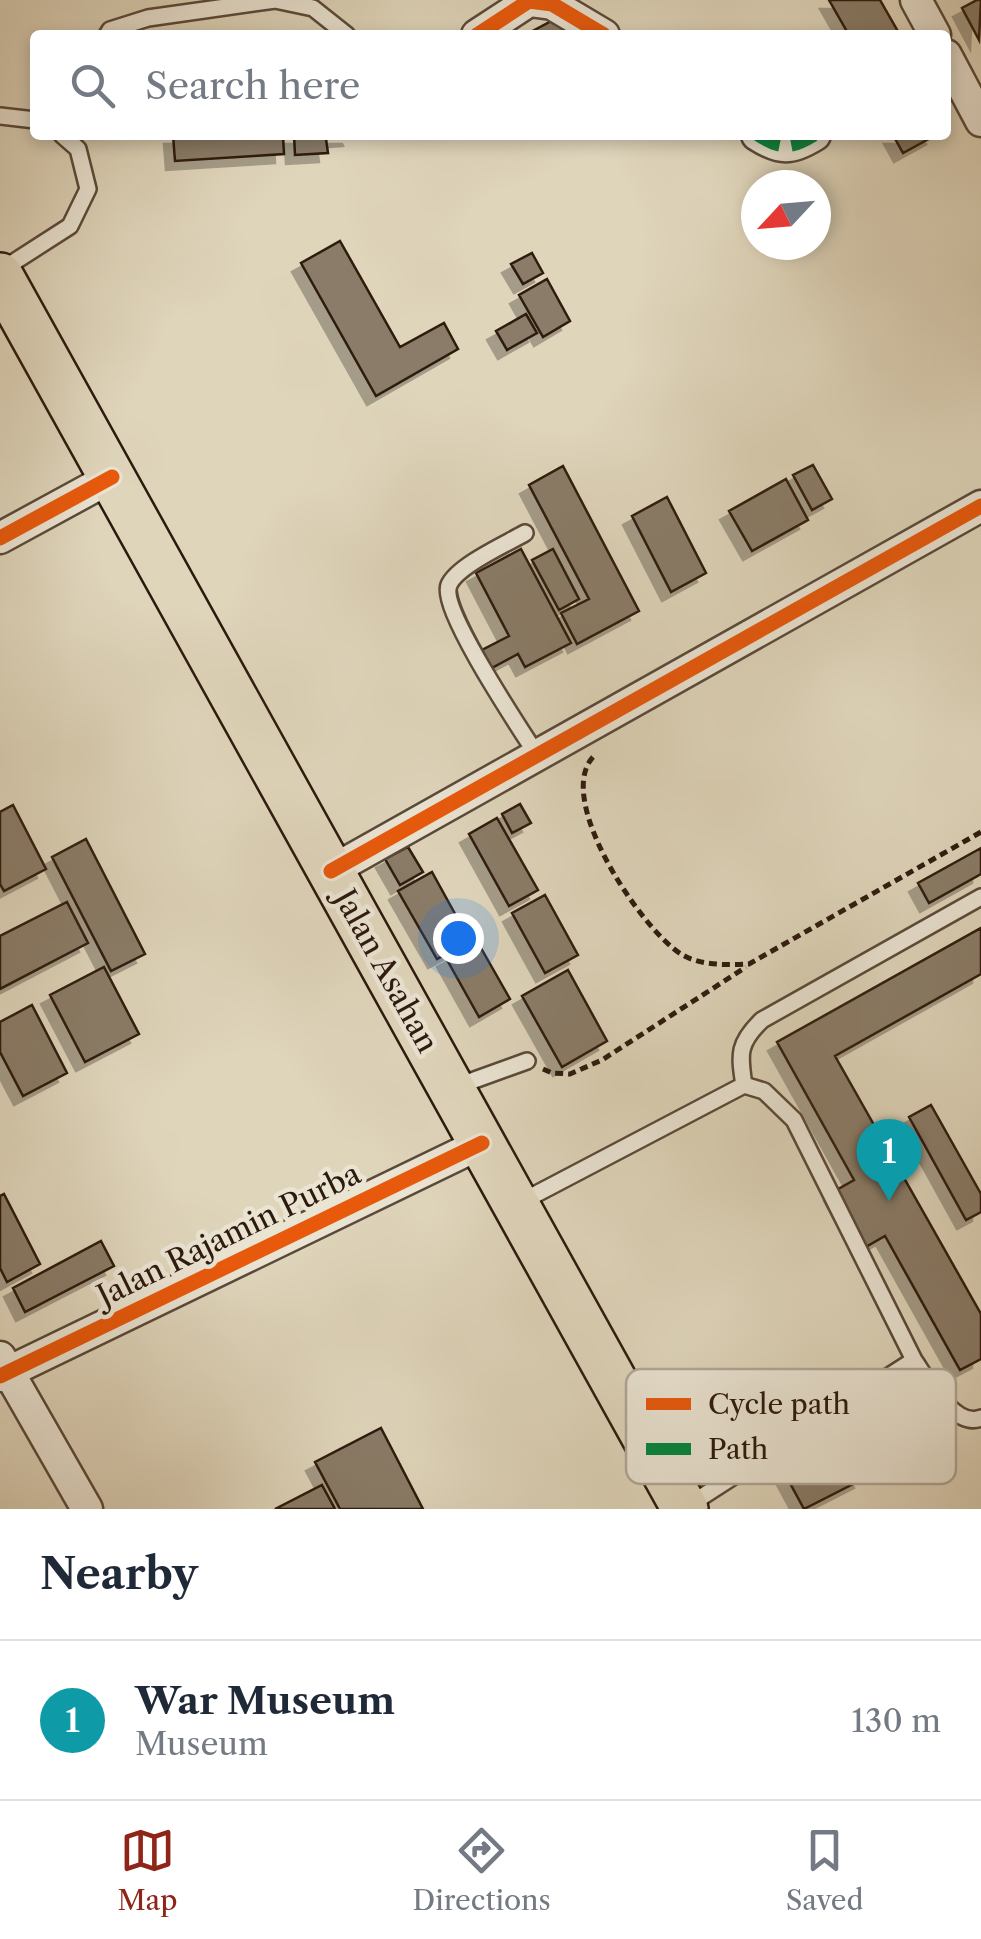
<!DOCTYPE html>
<style>
body{margin:0;font-family:"Libre Caslon Text",serif;background:#f2f2f3;color:#1f2937}
.compass{position:absolute;left:741px;top:170px;width:90px;height:90px;border-radius:50%;background:#fff;box-shadow:0 5px 15px #0003;rotate:244deg}
.you{position:absolute;left:458px;top:938px;width:35px;height:35px;margin:-25px;border:8px solid #fff;border-radius:50%;background:#1a73e8;box-shadow:0 0 0 15px #1a73e833}
.badge{display:grid;place-items:center;width:65px;height:65px;border-radius:50%;background:#8f2418;color:#fff;font-size:32px;font-weight:700}
.pin{position:absolute;translate:-50% -82px;filter:drop-shadow(0 2px 5px #0008)}
.pin::after{content:'';position:absolute;top:52px;width:35px;height:30px;background:inherit;clip-path:polygon(0 0,100% 0,50% 100%)}
.list{margin:0;padding:0;list-style:none}
h2{display:flex;justify-content:space-between;align-items:center;height:130px;margin:0;padding:0 40px;font-size:42px}
h2 small{font-size:32px;font-weight:400;color:#747a83}
.list li{display:grid;grid-template-columns:65px 1fr auto;gap:30px;align-items:center;box-sizing:border-box;height:160px;padding:0 40px;border-top:2px solid #e0e1e3}
.list b{display:block;font-size:38px;white-space:nowrap}
.list p{margin:0;font-size:32px;white-space:nowrap;color:#747a83}
.list em{font-size:32px;font-style:normal;color:#747a83}
.icon{flex:none;width:55px;height:55px;fill:none;stroke:currentColor;stroke-width:2;stroke-linecap:round;stroke-linejoin:round}
.map{position:relative;flex:none;width:981px;height:1509px;overflow:hidden}
.search{position:absolute;background:#fff;box-shadow:0 5px 15px #0003;left:30px;right:30px;top:30px;height:110px;display:flex;align-items:center;gap:25px;box-sizing:border-box;padding:0 35px;border-radius:10px;color:#747a83;font-size:38px}
.sheet{height:290px;background:#fff}
nav{display:flex;justify-content:space-around;align-items:center;box-sizing:border-box;height:140px;border-top:2px solid #e0e1e3;background:#fff;font-size:28px;color:#747a83}
nav a{display:grid;justify-items:center;gap:5px}
nav .on{color:#8f2418}
.map>svg:first-child{display:block}
</style>
<div class="map">
<svg width="981" height="1509" viewBox="0 0 981 1509">
<defs>
<filter id="shadow"><feDropShadow dx="-9" dy="9" stdDeviation="0" flood-color="#0004"/></filter>
</defs>
<rect width="100%" height="100%" fill="#dfd5bb"/>
<filter id="stains"><feTurbulence type="fractalNoise" baseFrequency=".002" numOctaves="4"/><feColorMatrix values="0 0 0 0 .2 0 0 0 0 .09 0 0 0 0 .02 0 0 0 .5 -.17"/></filter>
<radialGradient id="worn" r=".72"><stop offset=".6" stop-color="#630" stop-opacity="0"/><stop offset="1" stop-color="#630" stop-opacity=".3"/></radialGradient>
<path fill="#8a7b68" stroke="#2d1a0e" stroke-width="2.5" filter="url(#shadow)" d="M829,0h51l20,35h-51z
M977,0h4l-2,40 -17,-32z
M559,17l9,18h-43z
M173,135h110l1,19 -109,7z
M294,135h57l1,2 -26,2 2,14 -33,2z
M893,135h43l-33,18z
M340,241l60,106 44,-24 14,26 -82,47 -75,-133z
M532,253l11,20 -20,11 -12,-20z
M547,279l23,42 -27,16 -24,-42z
M526,314l11,19 -30,17 -11,-19z
M813,465l19,34 -20,11 -19,-35z
M563,466l76,145 -62,33 -16,-31 28,-14 -60,-114z
M786,479l22,41 -56,31 -23,-40z
M667,497l39,76 -35,19 -39,-76z
M521,549l50,94 -46,24 -7,-13 -30,16 -10,-18 31,-16 -33,-63z
M553,549l26,50 -20,11 -27,-50z
M520,804l11,19 -19,10 -10,-19z
M13,805l33,64 -42,22 -4,-7v-72z
M497,818l41,72 -29,16 -40,-72z
M86,839l59,115 -34,17 -59,-114z
M408,847l15,25 -23,13 -15,-26z
M981,848v26l-52,29 -11,-20z
M432,872l38,69 -33,18 -39,-68z
M545,895l33,60 -33,18 -33,-60z
M67,902l21,41 -88,46v-53z
M981,928v46l-146,82 146,258v45l-21,11 -75,-134 -21,12 -31,-56 21,-12 -77,-138z
M477,941l33,58 -31,18 -33,-59z
M104,967l35,67 -54,28 -35,-67z
M568,970l39,71 -45,26 -40,-71z
M32,1005l35,68 -44,23 -23,-44v-30z
M931,1105l50,89v18l-15,8 -57,-103z
M4,1194l36,70 -33,18 -7,-14v-72z
M101,1241l13,25 -89,46 -12,-24z
M381,1428l42,81h-83l-25,-47z
M844,1442l19,37 -59,30 -19,-35z
M322,1485l13,24h-60z"/>
<g fill="none" stroke-linecap="round" stroke-linejoin="round">
<defs>
<path id="service" d="M107,35l3,-5 38,-12 127,-18 38,8 34,27
M0,116l35,4
M0,271l70,-45 18,-37 -10,-40 -16,-14
M525,533c-19,11 -68,33 -76,52 -10,23 72,145 88,170
M744,1085c-5,-31 -6,-42 18,-65l219,-123
M455,1087l72,-26
M519,1203l225,-118 20,6 30,29 120,240c13,19 41,69 67,58
M686,1507l228,-147"/>
<path id="minor" d="M916,0l19,35
M477,35l52,-34 23,3 52,31
M946,55l35,66
M757,135c23,15 34,15 58,0
M0,538l112,-61
M331,871l650,-365
M0,1357l87,152
M0,1376l482,-233"/>
<path id="primary" d="M0,276l685,1233"/>
</defs>
<use href="#service" stroke="#5a4939" stroke-width="20"/>
<use href="#minor" stroke="#5a4939" stroke-width="35"/>
<use href="#primary" stroke="#2d1a0e" stroke-width="50"/>
<path stroke="#2d1a0e" stroke-width="5" stroke-dasharray="8 5" stroke-linecap="butt" d="M593,757c-39,43 49,173 88,197 19,12 47,11 68,10l232,-132
M543,1069l9,4 18,1 32,-14 144,-93"/>
<use href="#service" stroke="#eae4d3" stroke-width="15"/>
<use href="#minor" stroke="#eae4d3" stroke-width="30"/>
<use href="#primary" stroke="#dfd5bb" stroke-width="45"/>
<path stroke="#00873e" stroke-width="12" stroke-dasharray="25 12" stroke-linecap="butt" d="M757,135c23,15 34,15 58,0"/>
<defs>
<path id="cycleway" d="M477,35l52,-34 23,3 52,31
M0,538l112,-61
M331,871l650,-365
M0,1376l482,-233"/>
</defs>
<use href="#cycleway" stroke="#eae4d3" stroke-width="21"/>
<use href="#cycleway" stroke="#e8590c" stroke-width="15"/>
</g>
<g text-anchor="middle" stroke-width="9" stroke-linejoin="round" paint-order="stroke">
<g font-size="30" fill="#2d1a0e" stroke="#eae4d3">
<text transform="translate(386 971) rotate(61)" y="10">Jalan Asahan</text>
<text transform="translate(229 1235) rotate(-26)" y="10">Jalan Rajamin Purba</text>
</g>
</g>
<rect x="626" y="1369" width="330" height="115" rx="15" fill="#eae4d3" stroke="#b1a798" stroke-width="2.5"/>
<rect x="646" y="1398" width="45" height="12" fill="#e8590c"/>
<rect x="646" y="1443" width="45" height="12" fill="#00873e"/>
<g font-size="28" fill="#2d1a0e">
<text x="708" y="1414">Cycle path</text>
<text x="708" y="1459">Path</text>
</g>
<rect width="100%" height="100%" filter="url(#stains)"/>
<rect width="100%" height="100%" fill="url(#worn)"/>
</svg>
<svg class="compass" viewBox="-18 -18 36 36"><path d="M0-13l5 13h-10z" fill="#e53935"/><path d="M0 13l5-13h-10z" fill="#747a83"/></svg>
<div class="you"></div>
<div class="pin badge" style="left:889px;top:1201px;background:#0f9aa8">1</div>
<div class="search"><svg class="icon" aria-label="search" viewBox="0 0 24 24"><circle cx="10" cy="10" r="6"/><path d="M15 15l6 6"/></svg>Search here</div>
</div>
<section class="sheet">
<h2>Nearby<small></small></h2>
<ul class="list">
<li><span class="badge" style="background:#0f9aa8">1</span><div><b>War Museum</b><p>Museum</p></div><em>130 m</em></li>
</ul>
</section>
<nav>
<a class="on"><svg class="icon" aria-label="map" viewBox="0 0 24 24"><path d="M3 6l6-2 6 2 6-2v14l-6 2-6-2-6 2zM9 4v14M15 6v14"/></svg>Map</a>
<a><svg class="icon" aria-label="directions" viewBox="0 0 24 24"><path d="M12 3l9 9-9 9-9-9zM9 14v-3h6M13 9l2 2-2 2"/></svg>Directions</a>
<a><svg class="icon" aria-label="saved" viewBox="0 0 24 24"><path d="M7 4h10v16l-5-4-5 4z"/></svg>Saved</a>
</nav>
